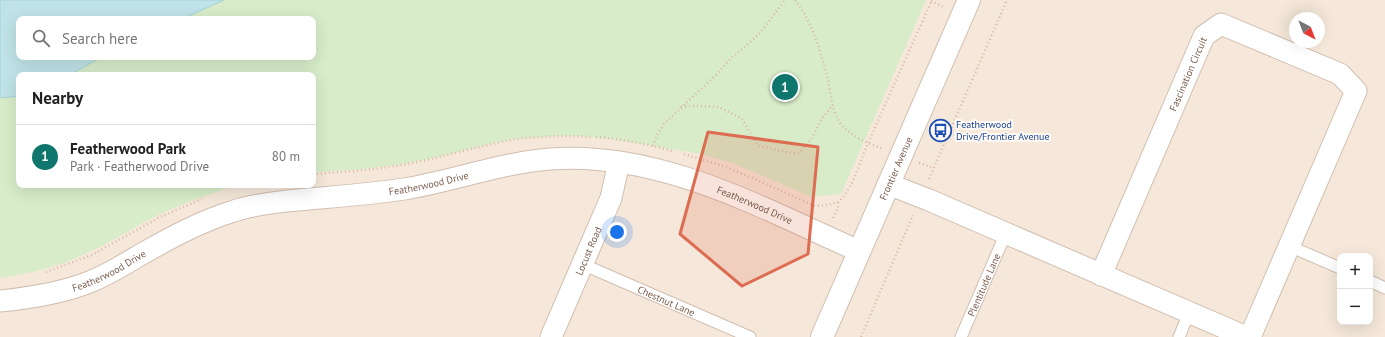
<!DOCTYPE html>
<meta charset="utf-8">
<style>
body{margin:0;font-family:"PT Sans",sans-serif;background:#f6f6f6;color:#222}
.controls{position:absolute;right:12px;bottom:12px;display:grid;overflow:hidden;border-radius:8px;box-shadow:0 4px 16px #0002}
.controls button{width:36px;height:36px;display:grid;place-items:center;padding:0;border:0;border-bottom:1px solid #e0e0e0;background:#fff;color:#222;font:20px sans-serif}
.compass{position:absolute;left:1289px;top:12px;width:36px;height:36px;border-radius:50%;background:#fff;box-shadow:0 4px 16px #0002;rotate:138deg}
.you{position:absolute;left:617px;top:232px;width:14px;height:14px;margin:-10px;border:3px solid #fff;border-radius:50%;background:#1a73e8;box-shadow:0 0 0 6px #1a73e833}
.badge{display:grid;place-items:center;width:26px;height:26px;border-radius:50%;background:#0f766e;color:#fff;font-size:13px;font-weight:700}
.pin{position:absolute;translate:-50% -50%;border:2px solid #fff;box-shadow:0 1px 4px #0006}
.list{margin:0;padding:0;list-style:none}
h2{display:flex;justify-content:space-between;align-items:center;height:52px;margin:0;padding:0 16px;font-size:17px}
h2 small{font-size:13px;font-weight:400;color:#767676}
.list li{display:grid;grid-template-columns:26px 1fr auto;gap:12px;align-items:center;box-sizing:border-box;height:64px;padding:0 16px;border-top:1px solid #e0e0e0}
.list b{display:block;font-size:15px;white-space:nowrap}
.list p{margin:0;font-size:13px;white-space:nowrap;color:#767676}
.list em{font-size:13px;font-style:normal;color:#767676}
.icon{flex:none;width:22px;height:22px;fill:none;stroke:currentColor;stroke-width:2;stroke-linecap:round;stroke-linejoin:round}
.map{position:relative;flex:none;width:1385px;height:337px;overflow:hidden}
.search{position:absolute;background:#fff;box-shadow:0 4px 16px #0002;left:16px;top:16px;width:300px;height:44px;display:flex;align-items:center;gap:10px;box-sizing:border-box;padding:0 14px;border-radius:8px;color:#767676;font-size:15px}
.panel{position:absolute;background:#fff;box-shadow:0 4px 16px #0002;left:16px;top:72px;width:300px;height:116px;border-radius:8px}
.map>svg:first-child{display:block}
</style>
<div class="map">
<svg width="1385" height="337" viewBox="0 0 1385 337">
<rect width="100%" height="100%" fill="#fdf6ec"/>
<path fill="#f5e8da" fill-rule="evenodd" d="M0,0h1385v337h-1385zM1295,18h24v24h-24zM19,19h294v38h-294zM19,75h294v110h-294zM1340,256h30v66h-30z"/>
<path fill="#d8ecc9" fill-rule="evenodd" d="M0,0h926l-85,194 -29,3 -80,-34 -32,-9 -88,-15 -33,-3h-25l-39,3 -26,5 -55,14 -32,6 -49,6 -40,2v-97h-294v110h220c-32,9 -63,21 -93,36 -20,11 -38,23 -59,32 -27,13 -57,21 -87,25zM19,19h294v38h-294z"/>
<path fill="#bfe3e8" stroke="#a5d3da" d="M0,0h224l-42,19h-163v38h82l-31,18h-51v21l-19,2z"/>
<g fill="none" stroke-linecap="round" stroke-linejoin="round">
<defs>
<g id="service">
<path d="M1289,246l51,22"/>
<path id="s1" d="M582,264l168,73"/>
<path d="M1370,281l15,7"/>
<path id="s2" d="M961,337l45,-104"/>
<path d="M1179,337l10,-24"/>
</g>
<g id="minor">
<path d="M888,184l41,16 317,137"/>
<path id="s3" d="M1101,275l103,-239 17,-12 119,50 16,17 -106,246"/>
<path id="s4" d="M0,301c31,-3 63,-8 92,-20 17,-7 33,-17 48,-26 30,-17 61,-34 94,-44 17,-6 36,-8 53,-10 39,-4 78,-6 117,-12 49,-8 96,-26 146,-30 111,-8 211,49 309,92"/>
<path id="s5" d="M551,337l60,-139 8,-36"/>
</g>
<g id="tertiary">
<path id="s6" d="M822,337l147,-337"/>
</g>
</defs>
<use href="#service" stroke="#d1beb0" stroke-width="13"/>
<use href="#minor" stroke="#d1beb0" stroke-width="23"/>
<use href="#tertiary" stroke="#d1beb0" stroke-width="24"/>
<path stroke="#d9b8a5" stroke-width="2.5" stroke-dasharray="1 3" stroke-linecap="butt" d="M795,0c18,23 26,52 33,80 3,14 4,33 13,44 10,13 27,19 42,25
M931,1l13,6
M681,107l14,-1 24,1 23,12 16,27c14,2 27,7 41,7l13,-15 9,-18 12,-15
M940,130l-1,4 8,4
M596,137c26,2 51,7 76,14
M653,146l4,-11 7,-11 53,-50 13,-15 16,-13 15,-14 24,-32
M684,154l42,13 31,13 58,26 12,-1 11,-3 7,-7 8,-14 15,-38 64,-143
M919,163l15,5
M313,174c29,-2 59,-4 88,-9 35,-6 70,-17 105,-24 27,-5 57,-6 85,-4
M929,179l78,-179
M833,218l5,-10v-6
M46,272l46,-17 68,-38 42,-18
M861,337l52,-122"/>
<use href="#service" stroke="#fff" stroke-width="11"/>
<use href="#minor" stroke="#fff" stroke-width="21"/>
<use href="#tertiary" stroke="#fff" stroke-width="22"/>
</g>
<path fill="#dc6d51" fill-opacity="0.2" stroke="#dc6d51" stroke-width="3" stroke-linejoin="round" d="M708,132l110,15 -10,107 -66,32 -62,-52z"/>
<defs>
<symbol id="bus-ring" viewBox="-11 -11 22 22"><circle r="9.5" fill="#fffaf3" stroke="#1a4fb4" stroke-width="1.5"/><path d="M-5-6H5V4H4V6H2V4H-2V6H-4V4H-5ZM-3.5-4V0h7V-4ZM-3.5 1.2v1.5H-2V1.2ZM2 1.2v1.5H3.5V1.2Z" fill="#1a4fb4"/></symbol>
</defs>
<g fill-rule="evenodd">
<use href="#bus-ring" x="928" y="118" width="25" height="25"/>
</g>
<g text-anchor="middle" stroke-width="4" stroke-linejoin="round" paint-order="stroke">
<g font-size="10" fill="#7a5c4d" stroke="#fffaf3">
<text dy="4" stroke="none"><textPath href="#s3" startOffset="219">Fascination Circuit</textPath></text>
<text dy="4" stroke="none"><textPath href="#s6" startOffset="184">Frontier Avenue</textPath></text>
<text dy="4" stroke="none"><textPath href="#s4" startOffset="450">Featherwood Drive</textPath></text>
<text dy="4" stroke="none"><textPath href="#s4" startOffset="786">Featherwood Drive</textPath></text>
<text dy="4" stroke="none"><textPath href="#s5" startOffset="94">Locust Road</textPath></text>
<text dy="4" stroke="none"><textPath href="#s4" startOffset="114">Featherwood Drive</textPath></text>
<text dy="4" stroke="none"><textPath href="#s2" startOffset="57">Plentitude Lane</textPath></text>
<text dy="4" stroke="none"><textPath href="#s1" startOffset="92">Chestnut Lane</textPath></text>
</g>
<g font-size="10" fill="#164399" stroke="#fffaf3" text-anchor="start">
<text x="956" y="128">Featherwood<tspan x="956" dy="12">Drive/Frontier Avenue</tspan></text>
</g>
</g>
</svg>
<div class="controls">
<button>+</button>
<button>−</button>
</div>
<svg class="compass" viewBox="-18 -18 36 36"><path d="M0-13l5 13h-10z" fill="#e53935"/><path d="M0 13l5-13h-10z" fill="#767676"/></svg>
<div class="you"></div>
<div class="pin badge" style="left:785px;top:87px">1</div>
<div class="search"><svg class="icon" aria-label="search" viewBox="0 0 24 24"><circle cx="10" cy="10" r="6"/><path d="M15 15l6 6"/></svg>Search here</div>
<section class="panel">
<h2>Nearby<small></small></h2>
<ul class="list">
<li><span class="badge">1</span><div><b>Featherwood Park</b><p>Park · Featherwood Drive</p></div><em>80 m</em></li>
</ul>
</section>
</div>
